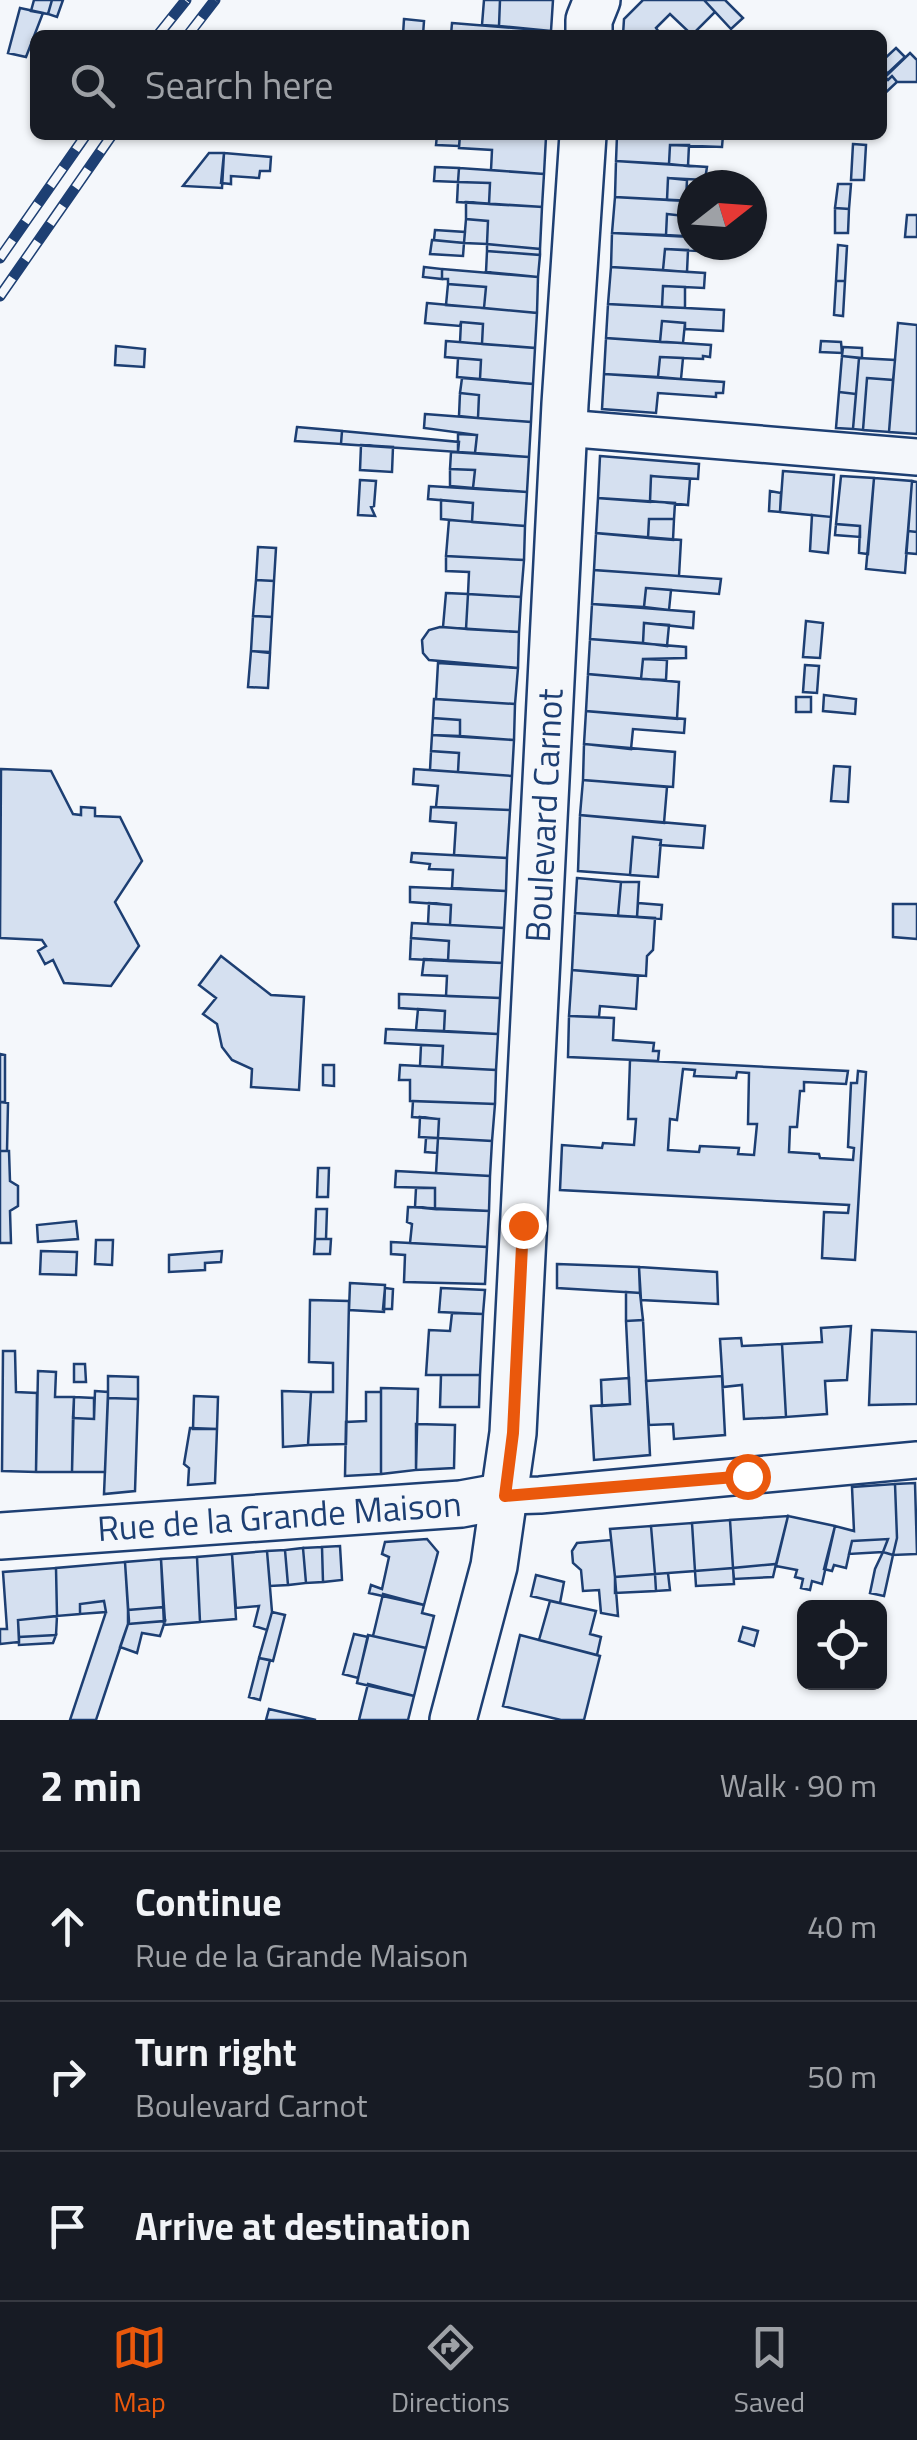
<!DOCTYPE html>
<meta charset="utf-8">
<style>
body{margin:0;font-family:"Titillium Web",sans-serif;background:#242831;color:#f1f3f6}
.controls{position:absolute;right:30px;bottom:30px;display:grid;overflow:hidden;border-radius:15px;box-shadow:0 2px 8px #0004}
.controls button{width:90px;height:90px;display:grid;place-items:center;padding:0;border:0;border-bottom:2px solid #363941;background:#171b24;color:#f1f3f6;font:50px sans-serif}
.compass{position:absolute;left:677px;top:170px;width:90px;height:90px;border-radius:50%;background:#171b24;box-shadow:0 2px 8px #0004;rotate:73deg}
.stop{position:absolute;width:30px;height:30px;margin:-22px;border:8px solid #ea580c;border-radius:50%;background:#fff}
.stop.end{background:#ea580c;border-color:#fff;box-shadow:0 2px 10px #0008}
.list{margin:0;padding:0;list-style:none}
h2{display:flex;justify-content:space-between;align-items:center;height:130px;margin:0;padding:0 40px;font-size:42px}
h2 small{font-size:32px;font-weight:400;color:#9ea1a6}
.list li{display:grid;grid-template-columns:65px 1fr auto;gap:30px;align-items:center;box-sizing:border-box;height:150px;padding:0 40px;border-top:2px solid #363941}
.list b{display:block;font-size:38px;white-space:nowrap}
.list p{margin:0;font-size:32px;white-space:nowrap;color:#9ea1a6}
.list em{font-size:32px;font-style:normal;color:#9ea1a6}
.icon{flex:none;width:55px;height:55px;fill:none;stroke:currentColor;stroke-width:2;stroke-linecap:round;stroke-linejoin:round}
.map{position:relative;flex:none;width:917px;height:1720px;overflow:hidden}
.search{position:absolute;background:#171b24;box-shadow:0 2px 8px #0004;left:30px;right:30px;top:30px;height:110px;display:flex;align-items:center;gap:25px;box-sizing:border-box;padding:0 35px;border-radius:15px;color:#9ea1a6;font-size:38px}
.sheet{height:580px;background:#171b24}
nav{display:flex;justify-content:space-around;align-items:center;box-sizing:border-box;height:140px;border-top:2px solid #363941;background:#171b24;font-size:28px;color:#9ea1a6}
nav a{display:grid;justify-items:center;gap:5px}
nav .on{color:#ea580c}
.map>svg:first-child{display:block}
</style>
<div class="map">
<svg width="917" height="1720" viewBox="0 0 917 1720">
<rect width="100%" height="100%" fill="#f4f7fb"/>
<path fill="#d5e0f0" stroke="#1d3f73" stroke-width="2.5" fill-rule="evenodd" d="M34,0h18l-4,14 -17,-3z
M52,0h11l-6,17 -9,-3z
M484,0h16l-1,26 -17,-1z
M500,0h53l-2,31 -52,-5z
M643,0h61l11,12 -23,23 -22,-21 -14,14 5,7h-38l1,-16z
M704,0h21l18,18 -12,11z
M20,8l23,5 -17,44 -18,-4z
M404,19l20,2 -1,14h-20z
M452,23l99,8v4h-100z
M896,48l9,9 -17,16 -6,-2v-10z
M910,53l7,7v22h-20l-5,-6 -4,4 -3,-3z
M892,76l5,6 -15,14v-17l3,-2 3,3z
M437,135h23l-1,11 -23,-1z
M460,135l86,2 -2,37 -53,-4 1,-20 -33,-2z
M617,135h106l-1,12 -52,-2 -1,19 -53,-3z
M853,144l13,1 -2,35h-13z
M670,145h19l-1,21 -19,-2z
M209,153h15l-2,35 -39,-2z
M224,153l47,4 -1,14h-10l-1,7 -28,-2v8l-10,-1z
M616,161l91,6 -2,13 -37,-2 -1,22 -52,-3z
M435,167l24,1 -1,14 -24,-1z
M459,168l85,6 -2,33 -53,-3 1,-21 -32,-1z
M668,178l19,2 -1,21 -19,-1z
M458,182l32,1 -1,21 -32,-2z
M838,184h13l-2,25 -14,-1z
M615,197l77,4v15l-25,-2 -1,21 -54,-2z
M466,202l76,5 -2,42 -53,-5 1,-23 -22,-2z
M835,208l14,1 -1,24h-13z
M667,214l18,2 -2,20 -17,-1z
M907,215h10v22h-12z
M466,219l22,2 -1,23 -23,-1z
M435,230l30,2 -1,11 -30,-3z
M612,233l80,4v8h40l-1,8 -66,-4 -2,21 -52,-3z
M432,240l32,3 -1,13 -33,-2z
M487,244l53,5v6l-53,-4z
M838,245l9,1 -2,35h-9z
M665,249l23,1 -1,22 -24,-2z
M487,251l53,4 -2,22 -52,-5z
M424,267l18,2v10l-19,-2z
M611,267l94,6 -1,15 -41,-2 -1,21 -54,-3z
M442,269l96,8 -1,36 -53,-5 2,-21 -38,-3v-5h-6z
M836,281h9l-2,35 -9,-1z
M448,284l38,3 -2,21 -38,-3z
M663,286l22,1v21l-23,-1z
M427,303l110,10 -2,35 -53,-4 1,-20 -22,-2 -1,4 -35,-3z
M608,304l116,6 -1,21 -38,-2v-6l-23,-2 -2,21 -54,-4z
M662,321l23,2 -2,20 -23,-1z
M461,322l22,2 -1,20 -22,-2z
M898,323l19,2v109l-28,-2z
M606,338l105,7 -1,12 -7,-1v3l-43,-2 -2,20 -54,-3z
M446,341l89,7 -2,36 -53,-5 1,-19 -36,-3z
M821,341l20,1 1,11 -22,-1z
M116,346l29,3 -1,18 -29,-2z
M843,347l19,1v10l-20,-2z
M842,356l17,2 -3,36 -17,-2z
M660,357l23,1 -2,21 -23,-2z
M458,358l23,2 -1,19 -23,-2z
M859,358l36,2 -2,20 -26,-2 -4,52 -10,-1z
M604,374l120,8 -1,11h-7v4l-58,-4 -2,20 -54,-4z
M462,378l71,6 -2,38 -53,-4 1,-23 -19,-2z
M867,378l26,2 -4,52 -26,-2z
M839,392l17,2 -3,35 -17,-1z
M460,393l19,2 -1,23 -19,-2z
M425,414l106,8 -2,35 -54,-4 2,-18 -53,-7z
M297,427l45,4 -1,13 -46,-3z
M342,431l117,11 -1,10 -117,-8z
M458,434l19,1 -2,18 -17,-1z
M361,445l32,2 -1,25 -32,-2z
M451,452l78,5 -2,35 -54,-4 2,-18 -25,-1z
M600,456l99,8 -1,15 -47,-3 -1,26 -52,-4z
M450,469l25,1 -2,18 -23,-2z
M783,471l51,4 -3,42 -51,-5z
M651,476l39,3 -2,26 -38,-4z
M841,476l33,2 -6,76 -9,-1 1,-27 -24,-2z
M874,478l38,3 -7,92 -39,-4z
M360,480l16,1 -2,25 -3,1 4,9 -17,-1z
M912,481l5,1v50l-9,-1z
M429,486l98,6 -2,34 -53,-4 1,-19 -45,-4z
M770,491l11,2 -1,19 -11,-1z
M598,498l77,5 -1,16h-25l-1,19 -52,-5z
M441,500l32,3 -1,19 -31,-3z
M812,515l19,2 -3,36 -18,-2z
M649,519h25l-1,21 -25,-2z
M449,520l76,6 -1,34 -78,-4z
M836,524l24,2v11l-25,-2z
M908,531l9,1v22l-11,-1z
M596,533l85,7 -2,36 -85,-6z
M258,547l18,1 -2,33 -18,-1z
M446,556l78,4 -3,37 -53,-3 1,-22 -23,-1z
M594,570l85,6 42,3 -2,15 -73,-6 -2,19 -52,-3z
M256,580l18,1 -2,36 -19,-1z
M646,588l25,2 -2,20 -25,-3z
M446,593l22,1 -2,35 -23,-2z
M468,594l53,3 -2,35 -53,-3z
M592,604l102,8 -1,16 -49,-5 -1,20 -53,-4z
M253,616l19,1 -2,35 -19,-1z
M806,621l17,2 -3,35 -17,-1z
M644,623l25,2 -2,21 -24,-3z
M440,627l79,5 -1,36 -89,-8 -6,-7 -1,-13 7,-10z
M590,639l96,8v11l-43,1 -2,20 -53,-5z
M251,651l19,2 -2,35 -20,-1z
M643,659l24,1 -1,20 -25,-1z
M438,663l80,5 -3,36 -79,-5z
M805,665l14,1 -2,27 -14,-1z
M588,674l91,8 -2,37 -91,-8z
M824,695l32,4 -1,15 -32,-3z
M796,697h15v15h-15z
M434,699l81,5 -1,36 -54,-4v-16l-27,-2z
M586,711l99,8 -1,14 -51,-4 -2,20 -47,-5z
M433,718l27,2v16l-28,-1z
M432,735l82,5 -2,36 -54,-4 1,-19 -28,-2z
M584,744l91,8 -2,35 -90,-7z
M431,751l28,2 -1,19 -28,-2z
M834,766l16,1 -2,35 -17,-1z
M1,769l50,2 22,43 8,1v-8l14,1v8l25,1 22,44 -27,41 24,44 -28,40 -47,-3 -11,-23 -8,4 -7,-13 8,-5 -4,-6 -42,-2z
M414,769l98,7 -2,34 -74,-3 2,-21 -25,-2z
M583,780l84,7 -3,36 -84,-8z
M431,807l79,3 -3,48 -53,-3 2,-32 -26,-2z
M580,815l125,11 -2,22 -43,-3 1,-5 -28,-3 -3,38 -52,-4z
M633,837l28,3 -3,37 -28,-2z
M412,853l95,5 -1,33 -54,-3 1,-18 -24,-1 1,-5 -19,-2z
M577,878l44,4 -3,34 -43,-3z
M621,882h18l-2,35 -19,-1z
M410,887l96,4 -2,37 -54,-3 1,-20 -41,-3z
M429,903l22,2 -1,20 -22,-1z
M638,903l24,2 -1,14 -24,-2z
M893,904h24v35l-24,-2z
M575,913l80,5 -2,32 -6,6 -1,20 -74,-6z
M412,923l92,5 -2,35 -54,-2 1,-20 -38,-3z
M411,938l38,3 -1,20 -38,-2z
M221,956l50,39 33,2 -5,93 -48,-3 1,-18 -20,-9 -10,-13 -5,-23 -14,-10 13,-16 -17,-13z
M424,959l78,4 -2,35 -54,-2 1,-20 -25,-1z
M572,970l66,6 -2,33 -36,-3 -1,11 -30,-1z
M399,994l101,4 -2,36 -54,-3 1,-20 -46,-3z
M418,1009l27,2 -1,20 -28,-1z
M569,1016l45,2 -1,22 41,3 -1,8h6l-1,10 -90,-4z
M386,1029l112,5 -2,36 -54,-3 1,-21 -58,-3z
M421,1045l22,1 -1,21 -22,-1z
M0,1054l5,1v47h-5z
M630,1060l218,11 -2,13 -42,-2v9h-4l-3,36h-7l-1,25 30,2 1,4 33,2 1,-12 -6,-1 3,-64h6l1,-12 8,1 -11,188 -33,-2 2,-46 24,1 1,-8 -289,-15 2,-45 40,3 1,-5 31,2 2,-26h-8zM683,1069l12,1 -1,6 42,2 1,-6 12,1 -1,51h9l-3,31 -16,-1 1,-6 -39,-2 -1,6 -31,-2 2,-31 7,1z
M323,1065h11v21l-11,-1z
M400,1065l96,5 -1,34 -85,-3v-21h-11z
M413,1101l82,3 -3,37 -54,-3 1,-19 -27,-2z
M0,1102l8,1 -1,48h-7z
M420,1117l19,2 -1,19 -19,-1z
M426,1138h12l-1,15 -12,-1z
M438,1138l54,3 -2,35 -54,-3z
M0,1151h9l1,30 8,5v20l-8,5 1,32h-11z
M318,1168h11l-1,29h-11z
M396,1171l94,5 -1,35 -54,-2v-21l-40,-1z
M416,1188h19v21l-20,-2z
M408,1207l81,4 -2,36 -77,-4 2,-19 -5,-2z
M316,1209h11l-1,30h-11z
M76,1221l2,18 -40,3 -1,-17z
M315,1239h16l-1,15h-16z
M96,1240h17l-1,25 -17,-1z
M391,1242l96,5 -2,37 -81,-2 1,-27 -14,-1z
M41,1251l36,1 -1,23 -36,-1z
M222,1251l-1,11 -16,1v7l-36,2v-17z
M557,1264l82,3 1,26 -83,-5z
M639,1267l78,5 1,32 -77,-4z
M350,1283l35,2 -1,27 -35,-2z
M385,1288l8,1 -1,20h-9z
M441,1288l44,2 -2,24 -44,-2z
M626,1292l14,1 3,27 -17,1z
M310,1300l39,1 -3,143 -38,1 3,-53h22v-29l-24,-1z
M452,1313l31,1 -3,61h-54l3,-45 21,1z
M643,1320l7,135 -56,5 -3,-54 39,-2 -4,-83z
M851,1326l-4,54 -22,1 2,33 -41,3 -4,-73 40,-2 -1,-14z
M872,1330l45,2v72l-48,1z
M741,1338l1,8 40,-2 4,73 -42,2 -2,-34 -19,2 -3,-48z
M3,1351h12l1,41 21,1 -1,79 -34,-1z
M74,1364h11l1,18h-12z
M38,1371l18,1 -1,25h19l-2,75h-36z
M441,1375h39l-1,32h-39z
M108,1376l30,1v22l-30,-1z
M722,1376l3,59 -51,4 -1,-15 -24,1 -3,-44z
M629,1378l1,26 -28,2 -1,-26z
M381,1388l37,1 -2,81 -35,4z
M95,1391l13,1 -3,80h-33l1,-54 21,1z
M282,1391l29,1 -3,53 -25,2z
M366,1392h15v82l-36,2 1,-54 20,-1z
M194,1396l24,1 -1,32h-24z
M74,1397l20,1v21l-21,-1z
M108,1398l30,1 -3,92 -31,3z
M416,1424l39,1 -1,43 -38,2z
M190,1428l27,1 -2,54 -27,2 1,-17 -5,-4z
M915,1483l2,71 -24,1 4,-17 -2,-54z
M895,1484l2,54 -4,17 -10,-3 5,-13 -36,2 -6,27 -12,-3 -2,6 -8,-2 11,-43 19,5 -2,-44z
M788,1516l47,10 -13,58 -10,-3 -2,9 -9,-2 2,-9 -8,-2 2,-7 -21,-4z
M788,1516l-12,48 -43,4 -3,-48z
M730,1520l3,48 -38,3 -3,-48z
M692,1523l3,48 -40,3 -4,-48z
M651,1526l4,48 -40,3 -5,-48z
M427,1539l11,13 -14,53 -55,-12 2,-8 11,4 7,-32 -7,-3 3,-12z
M888,1539l-5,13 -34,2 3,-13z
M611,1540l4,37 3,39 -17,-3 -2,-23 -16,1 -2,-21 -8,-7 -1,-12 5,-8z
M340,1546l2,34 -19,2 -1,-35z
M322,1547l1,35 -17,1 -3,-35z
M303,1548l3,35 -18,2 -3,-35z
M285,1550l3,35 -18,1 -3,-35z
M267,1551l5,61 -5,18 -13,-4 5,-20 -23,2 -4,-54z
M883,1552l10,3 -9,41 -14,-3 5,-24z
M232,1554l4,65 -36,3 -3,-65z
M197,1557l3,65 -36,3 -3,-66z
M161,1559l3,48 -36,3 -3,-48z
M125,1562l4,59 -33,99h-26l36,-108 -2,-11 -24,3v10l-23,2 -1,-48z
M776,1564l-3,13 -39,2 -1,-11z
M56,1568l1,48 -39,4 1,22 -19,2v-15h7l-4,-57z
M733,1568l1,16 -38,2 -1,-15z
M668,1573l2,17 -14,1 -1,-17z
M655,1574l1,17 -41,2v-16z
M536,1575l28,7 -4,21 -29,-7z
M383,1594l41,11 -2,8 12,3 -8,32 -53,-12z
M104,1601l2,11 -26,2v-10z
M550,1601l46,10 -6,23 11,3 -4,18 -58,-15z
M164,1607l1,14 -37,3v-14z
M272,1612l13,3 -12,46 -14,-3z
M57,1616l-1,19 -37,2 -1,-17z
M165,1621l-5,15 -18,-3 -5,20 -17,-6 8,-23z
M743,1627l15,4 -4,15 -15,-5z
M354,1634l14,3 -10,41 -15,-4z
M56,1635l-3,8 -34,2v-8z
M368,1635l58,13 -12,48 -57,-13z
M520,1635l80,21 -16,64h-23l-58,-14z
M259,1658l11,2 -10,40 -11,-3z
M368,1684l46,12 -6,24h-49z
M269,1709l47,11h-50z"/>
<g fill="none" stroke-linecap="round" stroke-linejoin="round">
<defs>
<path id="minor" d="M564,428l353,29
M505,1496l35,-1 377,-35"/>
<g id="tertiary">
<path d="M589,35v-15l8,-20"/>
<path id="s1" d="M0,1536l461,-32 44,-8"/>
<path id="s2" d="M453,1720l41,-154 19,-133 52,-1029 18,-269"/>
</g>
</defs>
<use href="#minor" stroke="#1d3f73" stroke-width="40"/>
<use href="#tertiary" stroke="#1d3f73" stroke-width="50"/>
<use href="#minor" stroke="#f4f7fb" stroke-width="35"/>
<use href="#tertiary" stroke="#f4f7fb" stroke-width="45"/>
<defs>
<path id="rail" d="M158,35l28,-35
M188,35l27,-35
M0,258l86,-123
M0,296l112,-161"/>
</defs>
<use href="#rail" stroke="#1d3f73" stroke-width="11"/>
<use href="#rail" stroke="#f4f7fb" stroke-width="8" stroke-dasharray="22" stroke-linecap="butt"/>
</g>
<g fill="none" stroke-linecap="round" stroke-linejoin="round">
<path stroke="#ea580c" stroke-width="12" d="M523,1225l-10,208 -8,63 242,-20"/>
</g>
<g text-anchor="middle" stroke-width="8" stroke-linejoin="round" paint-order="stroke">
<g font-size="35" fill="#1d3f73" stroke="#f4f7fb">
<text dy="12" stroke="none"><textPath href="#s2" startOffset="912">Boulevard Carnot</textPath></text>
<text dy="12" stroke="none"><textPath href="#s1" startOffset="280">Rue de la Grande Maison</textPath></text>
</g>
</g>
</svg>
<div class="controls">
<button><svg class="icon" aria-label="locate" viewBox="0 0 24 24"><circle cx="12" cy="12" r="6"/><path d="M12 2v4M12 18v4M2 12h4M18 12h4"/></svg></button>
</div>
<svg class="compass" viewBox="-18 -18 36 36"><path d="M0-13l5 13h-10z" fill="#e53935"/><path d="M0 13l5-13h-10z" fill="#9ea1a6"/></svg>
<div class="stop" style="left:747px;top:1476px"></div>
<div class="stop end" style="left:523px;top:1225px"></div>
<div class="search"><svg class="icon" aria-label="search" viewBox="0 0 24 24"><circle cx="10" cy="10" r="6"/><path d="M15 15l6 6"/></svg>Search here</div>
</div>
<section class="sheet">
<h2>2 min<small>Walk · 90 m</small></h2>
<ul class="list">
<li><svg class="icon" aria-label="ahead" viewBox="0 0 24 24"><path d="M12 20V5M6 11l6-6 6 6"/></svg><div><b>Continue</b><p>Rue de la Grande Maison</p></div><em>40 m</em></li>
<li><svg class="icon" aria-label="right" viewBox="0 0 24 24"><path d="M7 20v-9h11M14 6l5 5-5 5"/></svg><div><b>Turn right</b><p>Boulevard Carnot</p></div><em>50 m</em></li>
<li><svg class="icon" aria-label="arrive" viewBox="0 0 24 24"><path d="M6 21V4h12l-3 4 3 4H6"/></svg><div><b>Arrive at destination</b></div></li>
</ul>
</section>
<nav>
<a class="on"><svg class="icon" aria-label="map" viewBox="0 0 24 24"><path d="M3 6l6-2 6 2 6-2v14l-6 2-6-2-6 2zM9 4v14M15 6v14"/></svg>Map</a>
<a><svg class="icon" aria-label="directions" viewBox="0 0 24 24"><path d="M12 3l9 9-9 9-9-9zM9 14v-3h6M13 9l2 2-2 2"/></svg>Directions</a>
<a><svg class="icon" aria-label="saved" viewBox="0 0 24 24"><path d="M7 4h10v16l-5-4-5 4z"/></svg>Saved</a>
</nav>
